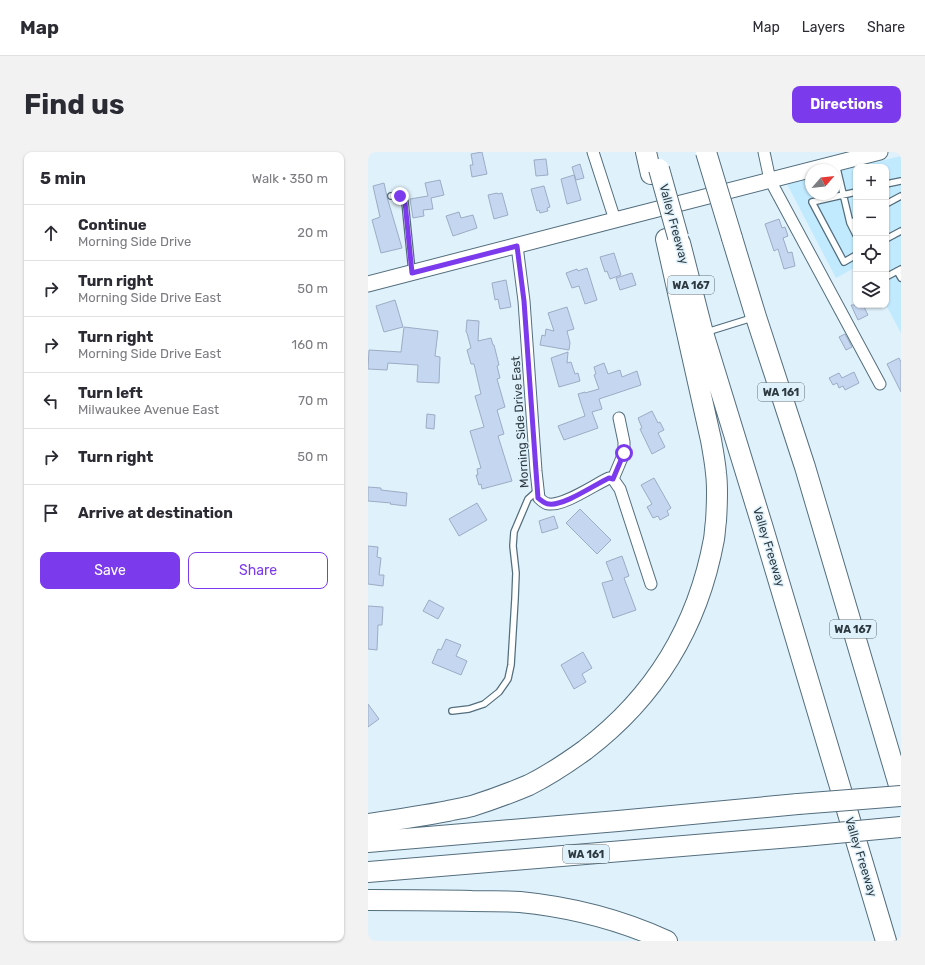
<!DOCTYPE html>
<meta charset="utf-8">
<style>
body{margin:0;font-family:Rubik,sans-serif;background:#f2f2f3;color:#2b2b33}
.controls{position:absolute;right:12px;top:12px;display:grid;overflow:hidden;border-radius:8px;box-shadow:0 1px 3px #0004}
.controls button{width:36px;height:36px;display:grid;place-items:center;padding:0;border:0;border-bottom:1px solid #e1e1e2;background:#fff;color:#2b2b33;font:20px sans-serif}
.compass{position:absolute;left:437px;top:12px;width:36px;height:36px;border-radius:50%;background:#fff;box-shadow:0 1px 3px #0004;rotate:62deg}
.stop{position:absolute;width:12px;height:12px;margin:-9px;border:3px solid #7c3aed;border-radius:50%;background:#fff}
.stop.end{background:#7c3aed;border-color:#fff;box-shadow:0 1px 4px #0008}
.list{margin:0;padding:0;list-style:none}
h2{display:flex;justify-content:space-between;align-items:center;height:52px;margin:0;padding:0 16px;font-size:17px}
h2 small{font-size:13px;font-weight:400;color:#7c7c81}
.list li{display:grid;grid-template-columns:26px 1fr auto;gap:12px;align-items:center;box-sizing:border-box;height:56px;padding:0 16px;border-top:1px solid #e1e1e2}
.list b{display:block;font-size:15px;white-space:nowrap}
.list p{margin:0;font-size:13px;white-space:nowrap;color:#7c7c81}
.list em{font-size:13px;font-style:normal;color:#7c7c81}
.actions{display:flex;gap:8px;padding:12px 16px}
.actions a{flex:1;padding:9px 0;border:1px solid #7c3aed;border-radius:8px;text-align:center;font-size:14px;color:#7c3aed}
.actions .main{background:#7c3aed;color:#fff}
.icon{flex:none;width:22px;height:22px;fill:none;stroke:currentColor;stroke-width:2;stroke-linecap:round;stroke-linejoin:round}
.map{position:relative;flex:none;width:533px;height:789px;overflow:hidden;border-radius:8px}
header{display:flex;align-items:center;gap:24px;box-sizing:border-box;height:56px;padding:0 20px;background:#fff;border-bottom:1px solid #e1e1e2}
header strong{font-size:19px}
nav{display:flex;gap:22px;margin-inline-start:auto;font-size:14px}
.intro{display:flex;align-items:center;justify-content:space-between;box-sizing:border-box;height:96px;padding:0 24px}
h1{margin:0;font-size:28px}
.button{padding:10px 18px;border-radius:8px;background:#7c3aed;color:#fff;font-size:14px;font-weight:700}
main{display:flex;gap:24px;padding:0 24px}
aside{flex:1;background:#fff;border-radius:8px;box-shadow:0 1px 3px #0004}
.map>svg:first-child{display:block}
</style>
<header>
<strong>Map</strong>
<nav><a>Map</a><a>Layers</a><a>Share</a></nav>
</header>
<div class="intro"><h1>Find us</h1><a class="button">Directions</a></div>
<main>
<aside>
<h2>5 min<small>Walk · 350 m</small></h2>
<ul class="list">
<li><svg class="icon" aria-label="ahead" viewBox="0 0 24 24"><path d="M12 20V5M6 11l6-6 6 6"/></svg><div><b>Continue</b><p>Morning Side Drive</p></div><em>20 m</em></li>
<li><svg class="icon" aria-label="right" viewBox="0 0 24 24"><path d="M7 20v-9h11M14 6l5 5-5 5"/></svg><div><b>Turn right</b><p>Morning Side Drive East</p></div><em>50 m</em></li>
<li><svg class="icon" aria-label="right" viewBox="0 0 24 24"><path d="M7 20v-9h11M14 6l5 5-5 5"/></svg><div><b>Turn right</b><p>Morning Side Drive East</p></div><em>160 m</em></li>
<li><svg class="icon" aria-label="left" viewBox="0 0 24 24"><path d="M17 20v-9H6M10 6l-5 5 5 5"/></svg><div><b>Turn left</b><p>Milwaukee Avenue East</p></div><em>70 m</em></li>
<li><svg class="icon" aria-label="right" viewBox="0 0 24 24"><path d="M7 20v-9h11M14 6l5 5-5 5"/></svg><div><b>Turn right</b></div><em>50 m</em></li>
<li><svg class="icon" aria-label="arrive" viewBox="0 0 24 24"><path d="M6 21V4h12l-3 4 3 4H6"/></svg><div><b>Arrive at destination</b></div></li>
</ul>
<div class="actions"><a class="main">Save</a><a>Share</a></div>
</aside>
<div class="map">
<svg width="533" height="789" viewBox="0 0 533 789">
<rect width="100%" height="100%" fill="#dff1fb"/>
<path fill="#c2eafe" d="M533,4v177l-15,-28v-138h-30v100l-20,11 -49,-94 24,-6v16h24v-22z"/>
<path fill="#c5d6f0" stroke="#9bacc4" d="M114,0l5,22 -15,3 -2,-12h3l-2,-11z
M178,7l2,16 -12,1 -2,-16z
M212,12l4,14 -8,2 -4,-13z
M206,23l7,25 -14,4 -6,-25z
M72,28l4,15 -13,3 2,11 -10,1 1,6 -11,2 -3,-19 18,-3 -3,-13z
M16,31l3,14 15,51 -21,5 -9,-33 8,-3 -7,-31z
M176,34l6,21 -3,1 1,3 -8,2 -1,-3 -2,1 -6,-22z
M129,41l1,1 4,-1 6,22 -14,4 -6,-24z
M91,60l2,6 12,-3 4,13 -24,8 -7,-20z
M411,67l3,9 3,-1 3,9 -5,2 5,15 4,-1 3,14 -11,3 -6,-20 -4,2 -9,-27z
M246,101l7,22 -11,4 -3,-8 -2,1 -5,-15z
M219,116l10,32 -12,4 -6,-18 -7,2 -6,-15 11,-4 1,2z
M264,121l4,12 -16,5 -4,-12z
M138,128l5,27 -11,2 -2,-10 -3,1 -3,-17z
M27,148l8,27 -19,5 -8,-26z
M483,153h12l5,10 -10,5z
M199,155l7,22 -7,2 3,12 -1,7 -29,-5 2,-10 3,1 1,-7 8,2 -6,-18z
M99,168l12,1 -1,20 13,-3 2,7h1l5,20 -2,1 3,12 -3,1 8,28 -8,3 7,24 -6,2 14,45 -30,8 -1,-5 -2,1 -3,-10h2l-1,-6 4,-1 -11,-37 14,-4 -9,-31 6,-2 -7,-30h-3l-4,-14 4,-2 -4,-15 -1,-1z
M36,175l34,4 -3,25 5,1 -1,26 -22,-1 1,-17 -30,-2 -1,7 -19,-1 1,-19 32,2z
M477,182l7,13 -6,3 -7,-13z
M200,200l-1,11 4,-1 4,12 3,-1 2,8 -21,6 -8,-29z
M531,206l2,4v30l-14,-28z
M236,211l4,11 12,-4 2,7 15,-6 4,14 -42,14 3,10 -10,3 6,16 -34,12 -6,-14 27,-10 -7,-22 7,-2v1l14,-4 -5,-14 2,-1 -2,-7z
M486,220l5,11 -14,7 -2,-4 -4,2 -2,-5 -4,2 -4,-7 10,-5 3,5z
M284,259l6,12 2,-1 4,8 -6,3 7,14 -13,7 -12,-25 2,-1 -4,-10z
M59,262l8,1 -1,14 -8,-1z
M286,326l17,30 -4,3 2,4 -9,5 -2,-4 -5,2 -6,-11 5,-3 -11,-19z
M0,335l13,1v2l26,3 -1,13 -16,-2 1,-1 -23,-2z
M109,351l10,17 -28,16 -10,-17z
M212,357l31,31 -14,14 -31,-31z
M186,364l4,12 -16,5 -3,-12z
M0,394l10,1 -1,10 4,1 -2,17h5l-1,11 -15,-2z
M254,404l7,20 -5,2 12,32 -23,8 -11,-35 11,-3 -7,-18z
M61,448l15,8 -6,11 -15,-8z
M0,454l15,1 -1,18h-4l-1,25 -9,-1z
M78,487l15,6 -5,11 11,5 -6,14 -29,-12 6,-14 3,1z
M215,500l9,16 -10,6 4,8 -12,7 -13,-24z
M0,552l11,15 -11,8z"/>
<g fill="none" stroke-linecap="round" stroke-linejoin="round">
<defs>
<path id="lane" d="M468,12l14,59 6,12
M518,32l15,-3
M488,40l-44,10 32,60 12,-7
M23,44c7,-1 11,1 14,6l7,70
M518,52l15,-8
M482,71l6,-3
M518,87l15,-8
M529,119l4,7
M518,125l15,-8
M339,180l45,-14
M84,559l17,-2 15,-5 15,-12 9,-13 3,-14 4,-66 1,-26 -3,-27 1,-14 14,-33 9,-8"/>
<path id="street" d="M225,0l22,68
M396,0l6,28 110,204
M149,94l7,55 12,170 3,27c3,3 6,6 10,6 15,2 45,-19 60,-26l4,1 7,10 31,95
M245,327l11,-26v-11l-5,-24"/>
<path id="secondary" d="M0,132l247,-64 265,-68"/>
<path id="highway" d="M278,0l5,22
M364,86l24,79 49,150 96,325
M312,91l23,90 59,192 124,416
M0,672c27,-4 54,-8 80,-13 8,-2 16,-3 24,-5 19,-6 38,-13 57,-21 20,-10 38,-22 56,-35 70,-53 113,-124 129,-211 1,-6 1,-12 2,-18 1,-16 2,-32 0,-48 -1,-11 -3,-22 -5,-33l-45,-201
M0,690l250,-21 180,-17
M0,720l436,-36
M0,748c35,0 69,0 104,1 16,0 32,0 48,1 51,5 101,18 147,39"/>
</defs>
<use href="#lane" stroke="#536e7d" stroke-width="8"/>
<use href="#street" stroke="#536e7d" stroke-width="13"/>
<use href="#secondary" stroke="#536e7d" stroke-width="17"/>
<use href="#highway" stroke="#536e7d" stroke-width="22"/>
<use href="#lane" stroke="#fff" stroke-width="5.5"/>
<use href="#street" stroke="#fff" stroke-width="11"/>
<use href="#secondary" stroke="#fff" stroke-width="15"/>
<use href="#highway" stroke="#fff" stroke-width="20"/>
<defs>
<path id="highway-bridge" d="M338,0l26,86
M291,17l19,68
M430,652l103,-8
M436,684l97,-9"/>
</defs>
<use href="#highway-bridge" stroke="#536e7d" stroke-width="22" stroke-linecap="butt"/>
<use href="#highway-bridge" stroke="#fff" stroke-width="20"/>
</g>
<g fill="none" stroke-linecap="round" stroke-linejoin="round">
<path stroke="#7c3aed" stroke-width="5" d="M32,44l3,2 2,4 7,71 105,-27 7,55 12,170 2,27c4,3 7,6 11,6 15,2 45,-19 60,-26l4,1 11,-26"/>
</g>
<g text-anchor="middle" stroke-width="3" stroke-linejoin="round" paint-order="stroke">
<g fill="#dff1fb" stroke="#637179" stroke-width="1">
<rect x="300" y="124" width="46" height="18" rx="3"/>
<rect x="390" y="231" width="46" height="18" rx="3"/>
<rect x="462" y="468" width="46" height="18" rx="3"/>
<rect x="195" y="693" width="46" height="18" rx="3"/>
</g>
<g font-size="11" font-weight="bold" fill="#2e3a41">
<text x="323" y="137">WA 167</text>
<text x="413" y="244">WA 161</text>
<text x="485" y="481">WA 167</text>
<text x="218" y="706">WA 161</text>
</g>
<g font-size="12" fill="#2e3a41" stroke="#dff1fb">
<text transform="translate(306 72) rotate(75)" y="4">Valley Freeway</text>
<text transform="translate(152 270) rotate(-94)" y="4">Morning Side Drive East</text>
<text transform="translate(401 395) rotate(73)" y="4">Valley Freeway</text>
<text transform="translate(493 705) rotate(73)" y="4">Valley Freeway</text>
</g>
</g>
</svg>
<div class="controls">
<button>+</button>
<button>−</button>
<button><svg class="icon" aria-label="locate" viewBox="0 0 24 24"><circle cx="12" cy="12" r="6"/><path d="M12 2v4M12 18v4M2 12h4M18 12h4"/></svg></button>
<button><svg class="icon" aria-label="layers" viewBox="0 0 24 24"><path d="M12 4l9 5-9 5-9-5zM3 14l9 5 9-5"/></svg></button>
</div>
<svg class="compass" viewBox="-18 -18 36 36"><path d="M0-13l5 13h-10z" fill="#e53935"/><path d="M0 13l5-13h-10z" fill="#7c7c81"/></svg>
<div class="stop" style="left:256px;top:301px"></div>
<div class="stop end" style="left:32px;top:44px"></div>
</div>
</main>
